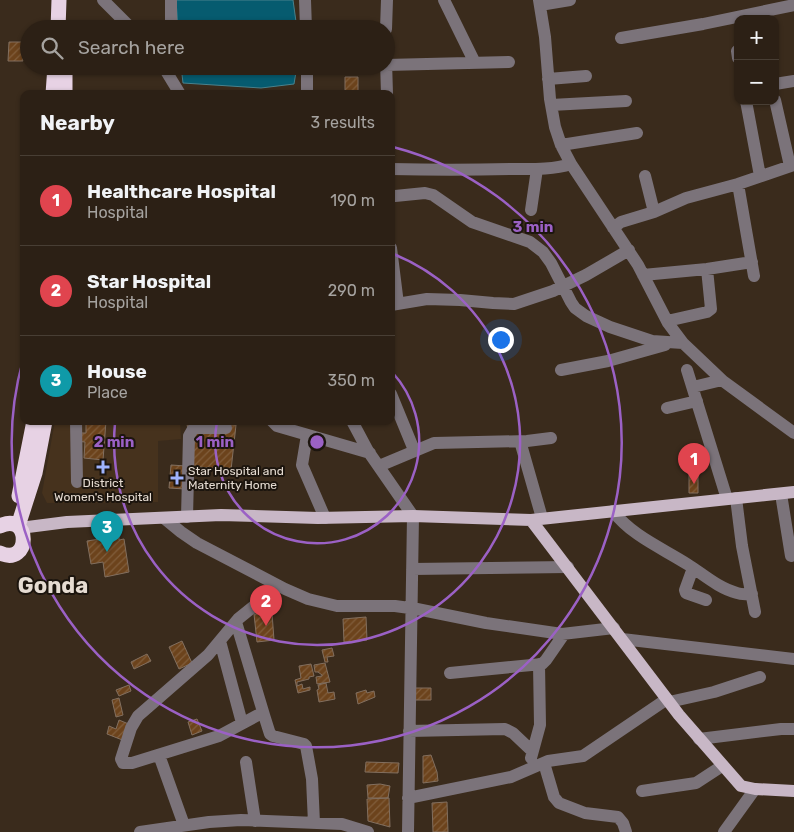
<!DOCTYPE html>
<meta charset="utf-8">
<style>
body{margin:0;font-family:Rubik,sans-serif;background:#382d22;color:#f1f3f6}
.controls{position:absolute;right:15px;top:15px;display:grid;overflow:hidden;border-radius:10px;box-shadow:0 1px 4px #0004}
.controls button{width:45px;height:45px;display:grid;place-items:center;padding:0;border:0;border-bottom:1px solid #483e34;background:#2c2015;color:#f1f3f6;font:25px sans-serif}
.you{position:absolute;left:500px;top:339px;width:18px;height:18px;margin:-12px;border:4px solid #fff;border-radius:50%;background:#1a73e8;box-shadow:0 0 0 8px #1a73e833}
.badge{display:grid;place-items:center;width:32px;height:32px;border-radius:50%;background:#bca0f2;color:#fff;font-size:16px;font-weight:700}
.pin{position:absolute;translate:-50% -41px;filter:drop-shadow(0 1px 2px #0008)}
.pin::after{content:'';position:absolute;top:26px;width:18px;height:15px;background:inherit;clip-path:polygon(0 0,100% 0,50% 100%)}
.list{margin:0;padding:0;list-style:none}
h2{display:flex;justify-content:space-between;align-items:center;height:65px;margin:0;padding:0 20px;font-size:21px}
h2 small{font-size:16px;font-weight:400;color:#a6a3a0}
.list li{display:grid;grid-template-columns:32px 1fr auto;gap:15px;align-items:center;box-sizing:border-box;height:90px;padding:0 20px;border-top:1px solid #483e34}
.list b{display:block;font-size:19px;white-space:nowrap}
.list p{margin:0;font-size:16px;white-space:nowrap;color:#a6a3a0}
.list em{font-size:16px;font-style:normal;color:#a6a3a0}
.icon{flex:none;width:28px;height:28px;fill:none;stroke:currentColor;stroke-width:2;stroke-linecap:round;stroke-linejoin:round}
.map{position:relative;flex:none;width:794px;height:832px;overflow:hidden}
.search{position:absolute;background:#2c2015;box-shadow:0 1px 4px #0004;left:20px;top:20px;width:375px;height:55px;display:flex;align-items:center;gap:12px;box-sizing:border-box;padding:0 18px;border-radius:28px;color:#a6a3a0;font-size:19px}
.panel{position:absolute;background:#2c2015;box-shadow:0 1px 4px #0004;left:20px;top:90px;width:375px;height:335px;border-radius:10px}
.map>svg:first-child{display:block}
</style>
<div class="map">
<svg width="794" height="832" viewBox="0 0 794 832">
<defs>
<pattern id="building-hatch" width="6" height="6" patternUnits="userSpaceOnUse" patternTransform="scale(1.25)"><rect width="6" height="6" fill="#6c431c"/><path d="M-1 1l2-2M0 6l6-6M5 7l2-2" fill="none" stroke="#815e3c"/></pattern>
</defs>
<rect width="100%" height="100%" fill="#3a2b1c"/>
<path fill="#46321d" d="M55,421h125l1,18 -23,2v61l-111,1 -5,-10z"/>
<path fill="#065b6f" stroke="#49828d" d="M176,0h117l4,29h-119z
M181,66h116l-3,18 -33,4 -78,-5z"/>
<path fill="url(#building-hatch)" stroke="#826f5f" d="M9,42h14v19h-15z
M345,77h13v17h-13z
M86,421h20l-3,39 -19,-2 1,-16 -10,-1 1,-8h10z
M187,424l49,1 -5,45 -43,-4 1,-30z
M171,465l15,1 -1,23 -16,-1z
M689,473h9v20h-9z
M119,536v4l5,-1 5,33 -24,5 -2,-15 -12,2 -4,-23z
M272,613l2,27 -17,2 -3,-28z
M366,617l1,23 -23,2 -1,-23z
M182,641l10,22 -13,6 -10,-22z
M332,648l2,8 -7,1 1,5h-3l-3,-12z
M147,654l4,7 -17,8 -3,-7z
M325,663l5,19 -13,2 -1,-7 6,-1v-1l-4,-3h-3l-1,-7z
M311,664l3,12 -5,1v2l-12,3v4l5,-2 1,5 7,-2v3l-12,3 -3,-13 6,-2 -2,-12z
M326,683l2,10 6,-1 1,7 -16,3 -2,-12 2,-1 -1,-4z
M129,685l2,6 -12,5 -3,-6z
M415,688h16v12h-16z
M366,690l1,3 7,-2 1,6 -17,7 -2,-11z
M119,698l4,17 -7,2 -4,-17z
M197,719l5,12 -10,4 -4,-13z
M119,720l12,5 -6,16 -18,-7 2,-8 7,3z
M431,755l6,17 1,9 -15,2v-27z
M366,762l33,1 -1,10 -33,-1z
M380,784l10,2 -2,12h-20l-1,-13z
M389,798l1,29 -22,-6 -1,-22z
M447,802l1,30h-15l-1,-29z"/>
<g fill="none" stroke-linecap="round" stroke-linejoin="round">
<path stroke="#7b737a" stroke-width="12" d="M103,0l29,29
M171,0v29
M305,0l1,29
M444,0l31,63
M539,0l6,37 5,62 5,28 6,18 10,19 67,101 30,58 15,20
M540,5l30,-5
M386,29l1,-29
M621,38l82,-14 91,-19
M737,51l1,7
M386,61l1,33
M386,65l123,-3
M163,66l17,28
M307,66v28
M548,79l38,-3
M775,84l19,-3
M775,100l15,66
M746,101l14,75
M551,105l75,-4
M561,145l76,-12
M391,169c40,1 80,1 119,0 21,0 42,1 61,-5
M645,176l9,36
M738,184l16,92
M395,196l30,-3 8,2 39,27 58,20 13,10 8,11 20,39 4,6 11,8 24,11 42,14 31,2 40,38 71,52
M531,210l6,-41
M613,228l8,-6 33,-10 32,-14 52,-14 56,-19
M391,248l7,56
M643,275l64,-6 45,-7
M391,305l36,-6 33,1 33,3 21,1 39,-13 33,-16 43,-25
M667,321l40,-9 4,-3 -4,-40
M561,370l47,-9 57,-16
M687,370l40,129
M693,387l29,-7
M391,394l23,56
M667,408l30,-7
M76,421l1,61
M272,421l5,5 93,27
M352,421l16,30 45,65 -5,316
M307,435l-5,30 23,53
M520,441l22,77
M379,466l55,-23 93,-2 24,-3
M781,494l10,62
M736,498l6,48 13,66
M613,511c19,25 49,37 74,53 16,10 31,24 50,29 5,2 10,1 15,1
M187,517l2,-81 4,-7 4,-1h29
M164,518l17,14 16,11 88,46 23,10 29,7h58l22,3 69,14 76,11 52,-6
M693,568l-8,22 1,3 20,7
M412,569l156,-2
M279,586l-41,33 -30,36 -70,61 -7,12 -10,31 2,4h9l87,-27 39,-21h6l6,19 3,2 31,8 2,2 6,33 2,44
M236,622l28,93
M622,639l172,20
M220,641l22,82
M450,673l92,-9 4,-4 18,-26
M669,702l45,-10 46,-15
M409,731l96,-2 8,4 19,18
M699,739l82,-10h13
M159,755l25,70
M531,758l9,-33 -1,-61
M246,762l9,59
M544,763l10,34 5,6 26,10 33,4 5,6 3,9
M642,791l54,-8 26,-17
M408,798l103,-21 37,-16 35,-5 84,-57
M140,832l69,-10 32,-2 101,4 26,8
M724,832l31,-43"/>
<path stroke="#c8b7c6" stroke-width="12" d="M531,520l263,-28
M20,528l47,-6 154,-7 97,3 95,-2 118,4 148,195 62,71 14,3 39,2"/>
<path stroke="#e7d2e4" stroke-width="15" d="M58,29l1,-29
M53,94l2,-28
M65,94v-28
M19,496l15,-75
M0,526c31,-15 31,41 0,27
M18,526l17,-53 10,-52"/>
</g>
<g fill="none" stroke="#9b61c5" stroke-width="2.5">
<path d="M392 372A102 102 0 1 1 217 422"/>
<path d="M391 253A203 203 0 1 1 115 423"/>
<path d="M393 147A305 305 0 1 1 23 360"/>
</g>
<g fill="#9fb3fd" stroke="#1c150e" stroke-width="2">
<path d="M100.5 459.5h5v5h5v5h-5v5h-5v-5h-5v-5h5z"/>
<path d="M174.5 470.5h5v5h5v5h-5v5h-5v-5h-5v-5h5z"/>
</g>
<g text-anchor="middle" stroke-width="4" stroke-linejoin="round" paint-order="stroke">
<g font-size="12" fill="#e6dcd2" stroke="#1c150e" text-anchor="start">
<text x="188" y="475">Star Hospital and<tspan x="188" dy="14">Maternity Home</tspan></text>
<text x="103" y="487" text-anchor="middle">District<tspan x="103" dy="14">Women's Hospital</tspan></text>
</g>
<g font-size="22" font-weight="bold" fill="#e6dcd2" stroke="#1c150e">
<text x="53" y="593">Gonda</text>
</g>
</g>
<circle cx="317" cy="442" r="8" fill="#9b61c5" stroke="#1c150e" stroke-width="2.5"/>
<g font-size="15" text-anchor="middle" font-weight="bold" fill="#9b61c5" stroke="#1c150e" stroke-width="4" stroke-linejoin="round" paint-order="stroke">
<text x="533" y="232">3 min</text>
<text x="114" y="447">2 min</text>
<text x="215" y="447">1 min</text>
</g>
</svg>
<div class="controls">
<button>+</button>
<button>−</button>
</div>
<div class="you"></div>
<div class="pin badge" style="left:694px;top:484px;background:#e0444e">1</div>
<div class="pin badge" style="left:266px;top:626px;background:#e0444e">2</div>
<div class="pin badge" style="left:107px;top:552px;background:#0f9aa8">3</div>
<div class="search"><svg class="icon" aria-label="search" viewBox="0 0 24 24"><circle cx="10" cy="10" r="6"/><path d="M15 15l6 6"/></svg>Search here</div>
<section class="panel">
<h2>Nearby<small>3 results</small></h2>
<ul class="list">
<li><span class="badge" style="background:#e0444e">1</span><div><b>Healthcare Hospital</b><p>Hospital</p></div><em>190 m</em></li>
<li><span class="badge" style="background:#e0444e">2</span><div><b>Star Hospital</b><p>Hospital</p></div><em>290 m</em></li>
<li><span class="badge" style="background:#0f9aa8">3</span><div><b>House</b><p>Place</p></div><em>350 m</em></li>
</ul>
</section>
</div>
